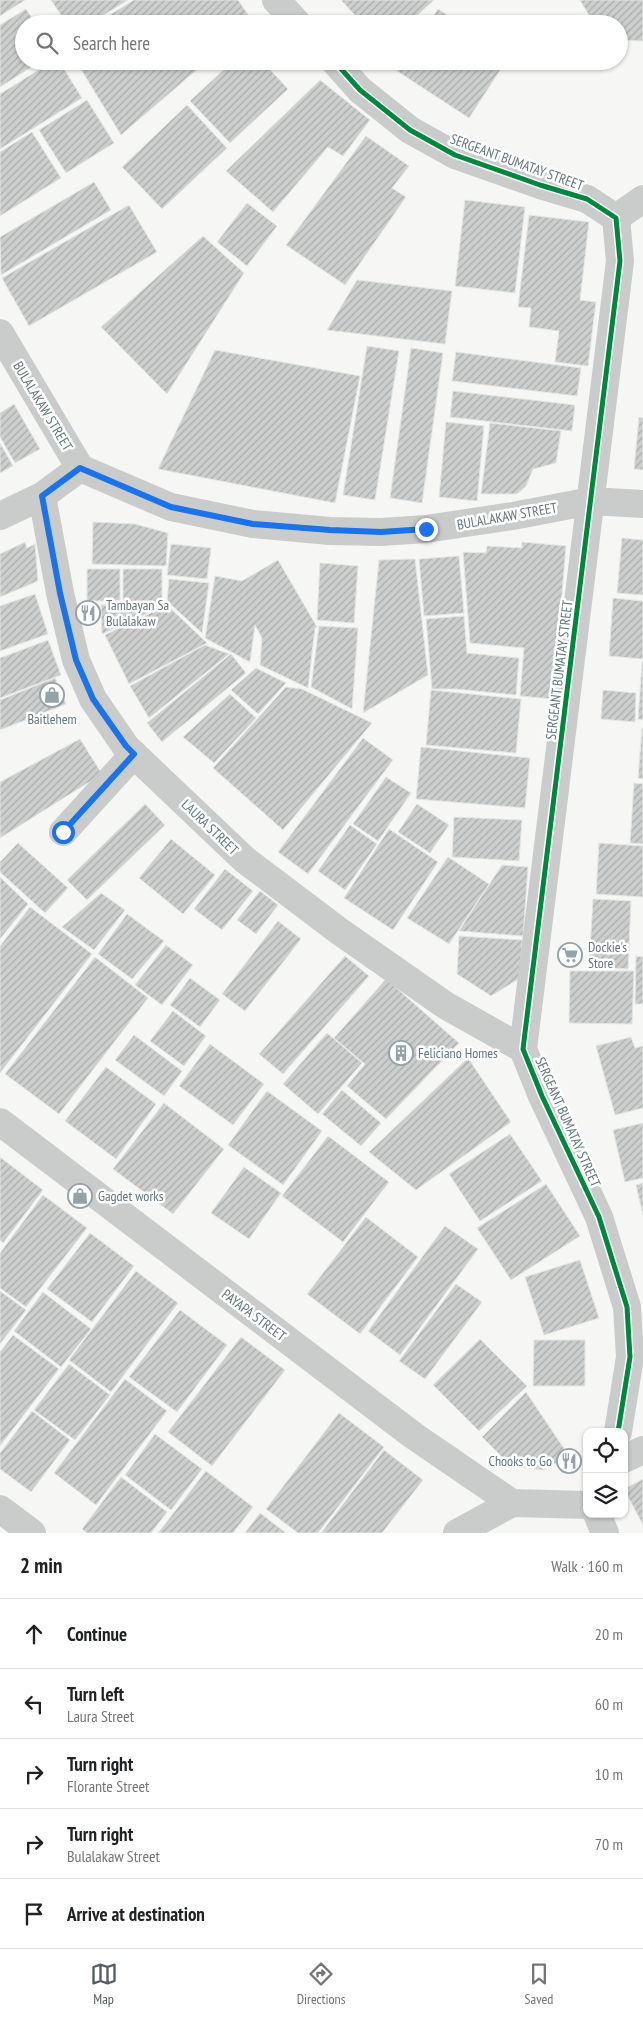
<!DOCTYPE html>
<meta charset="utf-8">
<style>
body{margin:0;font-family:"PT Sans Narrow",sans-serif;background:#f2f2f2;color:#202124}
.controls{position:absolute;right:15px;bottom:15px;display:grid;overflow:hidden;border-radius:10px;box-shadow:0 1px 4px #0004}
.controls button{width:45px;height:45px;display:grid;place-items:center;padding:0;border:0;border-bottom:1px solid #e0e0e0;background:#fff;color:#202124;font:25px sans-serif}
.stop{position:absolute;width:15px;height:15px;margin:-11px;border:4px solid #1a73e8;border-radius:50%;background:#fff}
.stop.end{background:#1a73e8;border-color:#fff;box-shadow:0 1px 5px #0008}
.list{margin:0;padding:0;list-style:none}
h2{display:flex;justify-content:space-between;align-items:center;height:65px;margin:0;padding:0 20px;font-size:21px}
h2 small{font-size:16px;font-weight:400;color:#757577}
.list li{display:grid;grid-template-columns:32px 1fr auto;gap:15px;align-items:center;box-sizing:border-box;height:70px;padding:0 20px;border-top:1px solid #e0e0e0}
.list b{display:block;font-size:19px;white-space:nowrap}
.list p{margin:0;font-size:16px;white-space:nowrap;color:#757577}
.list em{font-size:16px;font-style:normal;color:#757577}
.icon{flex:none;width:28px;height:28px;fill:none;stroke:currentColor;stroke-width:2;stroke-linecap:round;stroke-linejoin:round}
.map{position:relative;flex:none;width:643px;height:1533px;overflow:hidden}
.search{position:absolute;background:#fff;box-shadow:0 1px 4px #0004;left:15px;right:15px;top:15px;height:55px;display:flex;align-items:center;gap:12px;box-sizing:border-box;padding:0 18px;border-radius:28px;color:#757577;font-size:19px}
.sheet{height:415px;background:#fff}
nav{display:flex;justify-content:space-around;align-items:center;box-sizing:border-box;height:70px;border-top:1px solid #e0e0e0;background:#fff;font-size:14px;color:#757577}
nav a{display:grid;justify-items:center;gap:2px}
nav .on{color:#555c5f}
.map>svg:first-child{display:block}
</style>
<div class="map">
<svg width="643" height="1533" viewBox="0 0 643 1533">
<defs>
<pattern id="building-hatch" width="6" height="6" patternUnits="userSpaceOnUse" patternTransform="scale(1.25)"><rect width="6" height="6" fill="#cdcfcf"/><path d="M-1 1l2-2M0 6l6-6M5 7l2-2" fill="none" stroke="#aaadad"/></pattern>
</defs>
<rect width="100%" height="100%" fill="#f6f6f5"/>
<path fill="url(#building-hatch)" stroke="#e5e5e4" d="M0,0h25l-25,16z
M51,0h77l-39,24h-22z
M134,0h104l15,22 -2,2h-156z
M341,0h93l-26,24h-45z
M580,0h63v41l-24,-1v-16h-25z
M26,9l10,15h-12v37h17l-41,26v-62z
M438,9l23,15h-33z
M53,61h6l23,37 -82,51v-55z
M76,61h131l-86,74z
M233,61h29l26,28 -58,54 -40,-42z
M403,61h103l-37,57 -72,-47z
M320,80l50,40 -27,36 -15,-9 -55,65 -47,-41z
M87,100l27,43 -48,30 -27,-43z
M187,105l40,43 -65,61 -40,-42z
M32,132l29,46 -61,38v-64z
M366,136l43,30 -17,22 14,9 -61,88 -59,-40z
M94,182l17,28 -110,65 -1,-38z
M465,200l60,7 -10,86 -60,-7z
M247,203l30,23 -30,40 -30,-24z
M129,205l28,47 -128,74 -27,-48z
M529,215l60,7 -9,78 16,2 -8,64 -33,-4 4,-31 -30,-4 2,-19 -13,-1z
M203,236l41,37 -77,121 -66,-67z
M357,280l95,11 -7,53 -118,-14z
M367,346l32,5 -24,149 -32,-5z
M411,348l32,5 -21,150 -32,-5z
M215,350l145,26 -25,127 -177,-34z
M456,352l125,16 -4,28 -125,-15z
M453,391l122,14 -3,26 -122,-14z
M14,404l26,45 -25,14 -15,-26v-24z
M639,417l4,1v52l-9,-1z
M446,422l38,4 -7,75 -38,-4z
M490,423l71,8 -5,32 -23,6 -7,17 -9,8h-36z
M0,443l13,23 -13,7z
M93,522l42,2 33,9 -2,33 -74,-2z
M622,538l21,2v55l-26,-2z
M25,542l2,6 8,-4 3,37 -38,16v-43z
M522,542l44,4 -13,153 -33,-3 4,-48 -54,-5 -7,-91 23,1 1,-7 35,2z
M171,544l40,4 -4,31 -40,-4z
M459,556l5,57 -40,3 -5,-57z
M415,559l13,116 -65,38 16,-153z
M278,560l39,67 -2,1 -7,60 -48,-23 2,-27 -7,-13 -5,37 -45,-24 10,-62 27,5z
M320,563l38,3 -4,57 -37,-3z
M87,569h33v32h-33z
M123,569h39v33l-39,1z
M169,579l40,4 -7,50 -35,-32z
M35,594l13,40 -48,17v-45z
M613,598l30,3v58l-34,-3z
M158,604v4l-56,26 -1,-29z
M167,605l40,38 -78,41 -24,-49z
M464,616l3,37 52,5 -3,37 -60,-6h-24l-6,-70z
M319,626l39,2 -6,81 -41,-22z
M48,640l13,35 -61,23v-40z
M205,645l24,9 -80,64 -19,-32z
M231,654l15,19 -84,69 -15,-19z
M642,662h1v58l-5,-1z
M256,668l30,15 -28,31 -27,-24z
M55,678l11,26 -66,26v-30z
M286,687l16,2 70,34 -89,107 -70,-62z
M431,690l90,9 -5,54 -90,-8z
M603,690l33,3 -1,29 -34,-3z
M230,694l26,24 -42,45 -31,-26z
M642,728h1v51l-5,-1z
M363,738l30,22 -85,114 -30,-22z
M80,739l22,35 -102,64v-56z
M421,747l109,11 -5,50 -109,-9z
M386,777l25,16 -33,48 -25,-17z
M634,783l9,1v60l-13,-1z
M145,804l20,21 -78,75 -20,-20z
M417,804l32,21 -19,28 -32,-21z
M454,817l68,3 -3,41 -67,-4z
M350,825l27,19 -32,46 -27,-19z
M389,829l49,33 -45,68 -49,-32z
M171,839l44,36 -32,39 -44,-36z
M18,843l50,45 -23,25 -45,-41v-10z
M599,843l44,3v51l-47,-3z
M448,857l41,27 -40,60 -42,-26z
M502,865l26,2 -5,69 -64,-5z
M225,869l28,22 -31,39 -28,-21z
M0,877l28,27 -28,35z
M260,891l18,14 -22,29 -19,-14z
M101,893l24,17 -31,40 -32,-23z
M593,899l38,2 -3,68 -39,-2z
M30,907l62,47 -92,119v-127z
M127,914l37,27 -32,38 -34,-25z
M278,921l23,18 -56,72 -23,-17z
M459,936l63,4 -2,38 -29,18 -34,-22z
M166,945l27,20 -31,40 -27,-20z
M345,956l24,20 -86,98 -24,-20z
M636,956l7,1v47h-8z
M95,957l53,41 -89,116 -54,-40z
M570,971h64l-2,53 -63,-1z
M190,978l30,22 -20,27 -30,-22z
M386,979l73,64 -73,76 -39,-33 18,-22 -31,-26z
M173,1011l33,25 -22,30 -34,-25z
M327,1033l35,30 -44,51 -35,-30z
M134,1035l48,36 -18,25 -49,-36z
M631,1037l4,11 8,-2v62l-28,7 -19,-69z
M210,1044l54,40 -31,41 -54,-39z
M468,1058l43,64 -95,68 -47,-38z
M106,1067l50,37 -40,55 -51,-38z
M342,1090l39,33 -20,23 -39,-32z
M267,1091l55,40 -39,54 -55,-40z
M164,1103l60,46 -51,65 -60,-45z
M643,1123v55l-18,4 -12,-52z
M510,1134l32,47 -62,40 -31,-47z
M328,1136l61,46 -46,60 -61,-46z
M0,1157l43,33 -40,53 -3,-3z
M244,1167l37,26 -32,46 -38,-26z
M643,1183v32l-7,-30z
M546,1184l34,52 -69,44 -34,-52z
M43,1195l44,33 -61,79 -26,-19v-35z
M366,1217l52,40 -58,77 -53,-40z
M445,1226l33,23 -78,106 -32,-24z
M90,1233l44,33 -42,56 -45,-33z
M580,1260l19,58 -55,17 -19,-58z
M136,1271l42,32 -67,89 -42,-32z
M456,1284l26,18 -57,77 -26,-18z
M0,1291l26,19 -26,34z
M43,1292l48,37 -30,38 -47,-36z
M180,1310l47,35 -50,67 -48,-35z
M13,1335l46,34 -59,77v-94z
M241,1337l44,33 -73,96 -44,-34z
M480,1339l47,47 -48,45 -46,-46z
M534,1340h51v46h-52z
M69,1364l41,31 -35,45 -41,-30z
M125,1379l42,32 -71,94 -42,-32z
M526,1392l43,64 -26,14 -33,-5 -28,-28z
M32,1411l38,29 -39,52 -31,-23v-16z
M339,1413l45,34 -66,86h-20l-32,-24z
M155,1434l47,35 -31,41 -46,-35z
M384,1450l39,30 -41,53h-61z
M206,1471l47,36 -20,26h-75z
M121,1477l46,35 -16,21h-64l-5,-4z
M643,1479v46l-19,-36z
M260,1513l26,20h-41z"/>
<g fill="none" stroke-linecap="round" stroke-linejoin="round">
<path stroke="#cacccc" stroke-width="28" d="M276,0l22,24
M334,61l26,29 50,40 45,25 85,30 47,14 29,19
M616,218l4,43 -97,788 19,47 57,121 28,90 3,50 -12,75
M616,218l27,-19
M0,333l80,135 91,39 82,17 77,7 51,1 45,-3 87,-13 78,-15 52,3
M42,496l18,97 16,67 17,39 33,48 119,113 94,71 106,74 78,44
M0,516l42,-20 38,-28
M63,832l71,-78
M0,1122l414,314 98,67
M624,1459l19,-9
M0,1509l32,24
M597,1514l8,19
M457,1533l55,-30 75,2"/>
<defs>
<path id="cycleway" d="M334,61l26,29 50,40 45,25 85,30 47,14 29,19 4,43 -97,788 19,47 57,121 28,90 3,50 -12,75"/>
</defs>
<use href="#cycleway" stroke="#fff" stroke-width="8"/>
<use href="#cycleway" stroke="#00873e" stroke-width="5"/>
</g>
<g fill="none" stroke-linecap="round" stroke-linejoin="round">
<path stroke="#1a73e8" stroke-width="6" d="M63,832l71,-78 -8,-8 -33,-47 -17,-39 -16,-67 -18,-97 38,-28 91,39 82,17 77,6 51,2 45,-3"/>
</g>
<defs>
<symbol id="restaurant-ring" viewBox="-11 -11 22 22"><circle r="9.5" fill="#fff" stroke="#95a3a8" stroke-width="1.5"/><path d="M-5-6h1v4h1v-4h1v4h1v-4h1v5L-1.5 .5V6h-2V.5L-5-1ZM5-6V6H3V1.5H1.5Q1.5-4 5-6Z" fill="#95a3a8"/></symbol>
<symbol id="shop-ring" viewBox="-11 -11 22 22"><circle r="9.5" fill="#fff" stroke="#95a3a8" stroke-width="1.5"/><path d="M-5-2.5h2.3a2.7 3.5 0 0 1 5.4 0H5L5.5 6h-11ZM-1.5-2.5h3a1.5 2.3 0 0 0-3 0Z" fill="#95a3a8"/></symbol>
<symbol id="supermarket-ring" viewBox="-11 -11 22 22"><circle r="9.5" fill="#fff" stroke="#95a3a8" stroke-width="1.5"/><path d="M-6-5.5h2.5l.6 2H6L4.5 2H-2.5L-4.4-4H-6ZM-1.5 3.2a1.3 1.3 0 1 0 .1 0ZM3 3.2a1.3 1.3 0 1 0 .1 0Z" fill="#95a3a8"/></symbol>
<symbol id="building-ring" viewBox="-11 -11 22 22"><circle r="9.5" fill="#fff" stroke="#95a3a8" stroke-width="1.5"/><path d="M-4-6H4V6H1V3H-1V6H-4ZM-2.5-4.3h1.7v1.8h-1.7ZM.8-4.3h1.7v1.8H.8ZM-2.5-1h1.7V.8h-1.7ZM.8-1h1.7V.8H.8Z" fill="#95a3a8"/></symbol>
</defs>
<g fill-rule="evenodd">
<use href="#restaurant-ring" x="74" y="599" width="28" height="28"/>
<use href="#shop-ring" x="38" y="681" width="28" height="28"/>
<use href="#supermarket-ring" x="556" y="941" width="28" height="28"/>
<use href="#building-ring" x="387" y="1039" width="28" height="28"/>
<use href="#shop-ring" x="66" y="1182" width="28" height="28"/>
<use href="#restaurant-ring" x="555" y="1447" width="28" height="28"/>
</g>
<g text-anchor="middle" stroke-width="5" stroke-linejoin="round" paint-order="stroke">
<g font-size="14" fill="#61767f" stroke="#fff">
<text transform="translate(517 162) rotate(20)" y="5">SERGEANT BUMATAY STREET</text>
<text transform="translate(43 406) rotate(59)" y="5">BULALAKAW STREET</text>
<text transform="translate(507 516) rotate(-10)" y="5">BULALAKAW STREET</text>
<text transform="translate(559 670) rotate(-83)" y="5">SERGEANT BUMATAY STREET</text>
<text transform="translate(210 827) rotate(44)" y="5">LAURA STREET</text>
<text transform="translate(568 1122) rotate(66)" y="5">SERGEANT BUMATAY STREET</text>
<text transform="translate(254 1315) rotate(37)" y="5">PAYAPA STREET</text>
</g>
<g font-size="14" fill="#61767f" stroke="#fff" text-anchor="start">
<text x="106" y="610">Tambayan Sa<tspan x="106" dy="16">Bulalakaw</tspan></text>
<text x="52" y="724" text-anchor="middle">Baitlehem</text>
<text x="588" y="952">Dockie's<tspan x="588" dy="16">Store</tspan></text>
<text x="418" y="1058">Feliciano Homes</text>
<text x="98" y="1201">Gagdet works</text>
<text x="552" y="1466" text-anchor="end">Chooks to Go</text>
</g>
</g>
</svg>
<div class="controls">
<button><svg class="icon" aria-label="locate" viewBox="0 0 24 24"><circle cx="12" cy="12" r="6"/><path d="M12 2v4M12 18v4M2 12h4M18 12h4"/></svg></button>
<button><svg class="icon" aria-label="layers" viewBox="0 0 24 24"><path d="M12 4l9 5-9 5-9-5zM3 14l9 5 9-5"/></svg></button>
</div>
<div class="stop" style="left:63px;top:832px"></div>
<div class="stop end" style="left:426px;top:529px"></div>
<div class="search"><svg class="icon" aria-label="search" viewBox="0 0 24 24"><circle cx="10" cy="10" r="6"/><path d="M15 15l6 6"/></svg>Search here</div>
</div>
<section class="sheet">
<h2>2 min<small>Walk · 160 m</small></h2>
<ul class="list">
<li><svg class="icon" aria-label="ahead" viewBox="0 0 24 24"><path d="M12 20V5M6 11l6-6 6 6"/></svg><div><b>Continue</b></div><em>20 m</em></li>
<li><svg class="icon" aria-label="left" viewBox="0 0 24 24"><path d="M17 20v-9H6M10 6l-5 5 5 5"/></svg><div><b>Turn left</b><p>Laura Street</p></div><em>60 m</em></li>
<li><svg class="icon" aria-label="right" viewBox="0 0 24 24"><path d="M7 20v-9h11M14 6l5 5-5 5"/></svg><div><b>Turn right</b><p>Florante Street</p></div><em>10 m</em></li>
<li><svg class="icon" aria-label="right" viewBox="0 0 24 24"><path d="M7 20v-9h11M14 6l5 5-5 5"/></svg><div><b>Turn right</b><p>Bulalakaw Street</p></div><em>70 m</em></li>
<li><svg class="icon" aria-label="arrive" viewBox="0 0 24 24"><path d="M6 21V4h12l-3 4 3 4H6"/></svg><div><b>Arrive at destination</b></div></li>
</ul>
</section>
<nav>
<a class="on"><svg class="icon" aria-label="map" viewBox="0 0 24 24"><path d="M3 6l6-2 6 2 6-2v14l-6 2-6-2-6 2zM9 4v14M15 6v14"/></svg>Map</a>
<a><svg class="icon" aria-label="directions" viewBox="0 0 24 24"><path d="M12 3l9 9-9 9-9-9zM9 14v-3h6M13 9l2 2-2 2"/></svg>Directions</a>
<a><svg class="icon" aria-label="saved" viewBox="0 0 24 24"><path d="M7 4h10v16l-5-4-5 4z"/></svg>Saved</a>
</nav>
